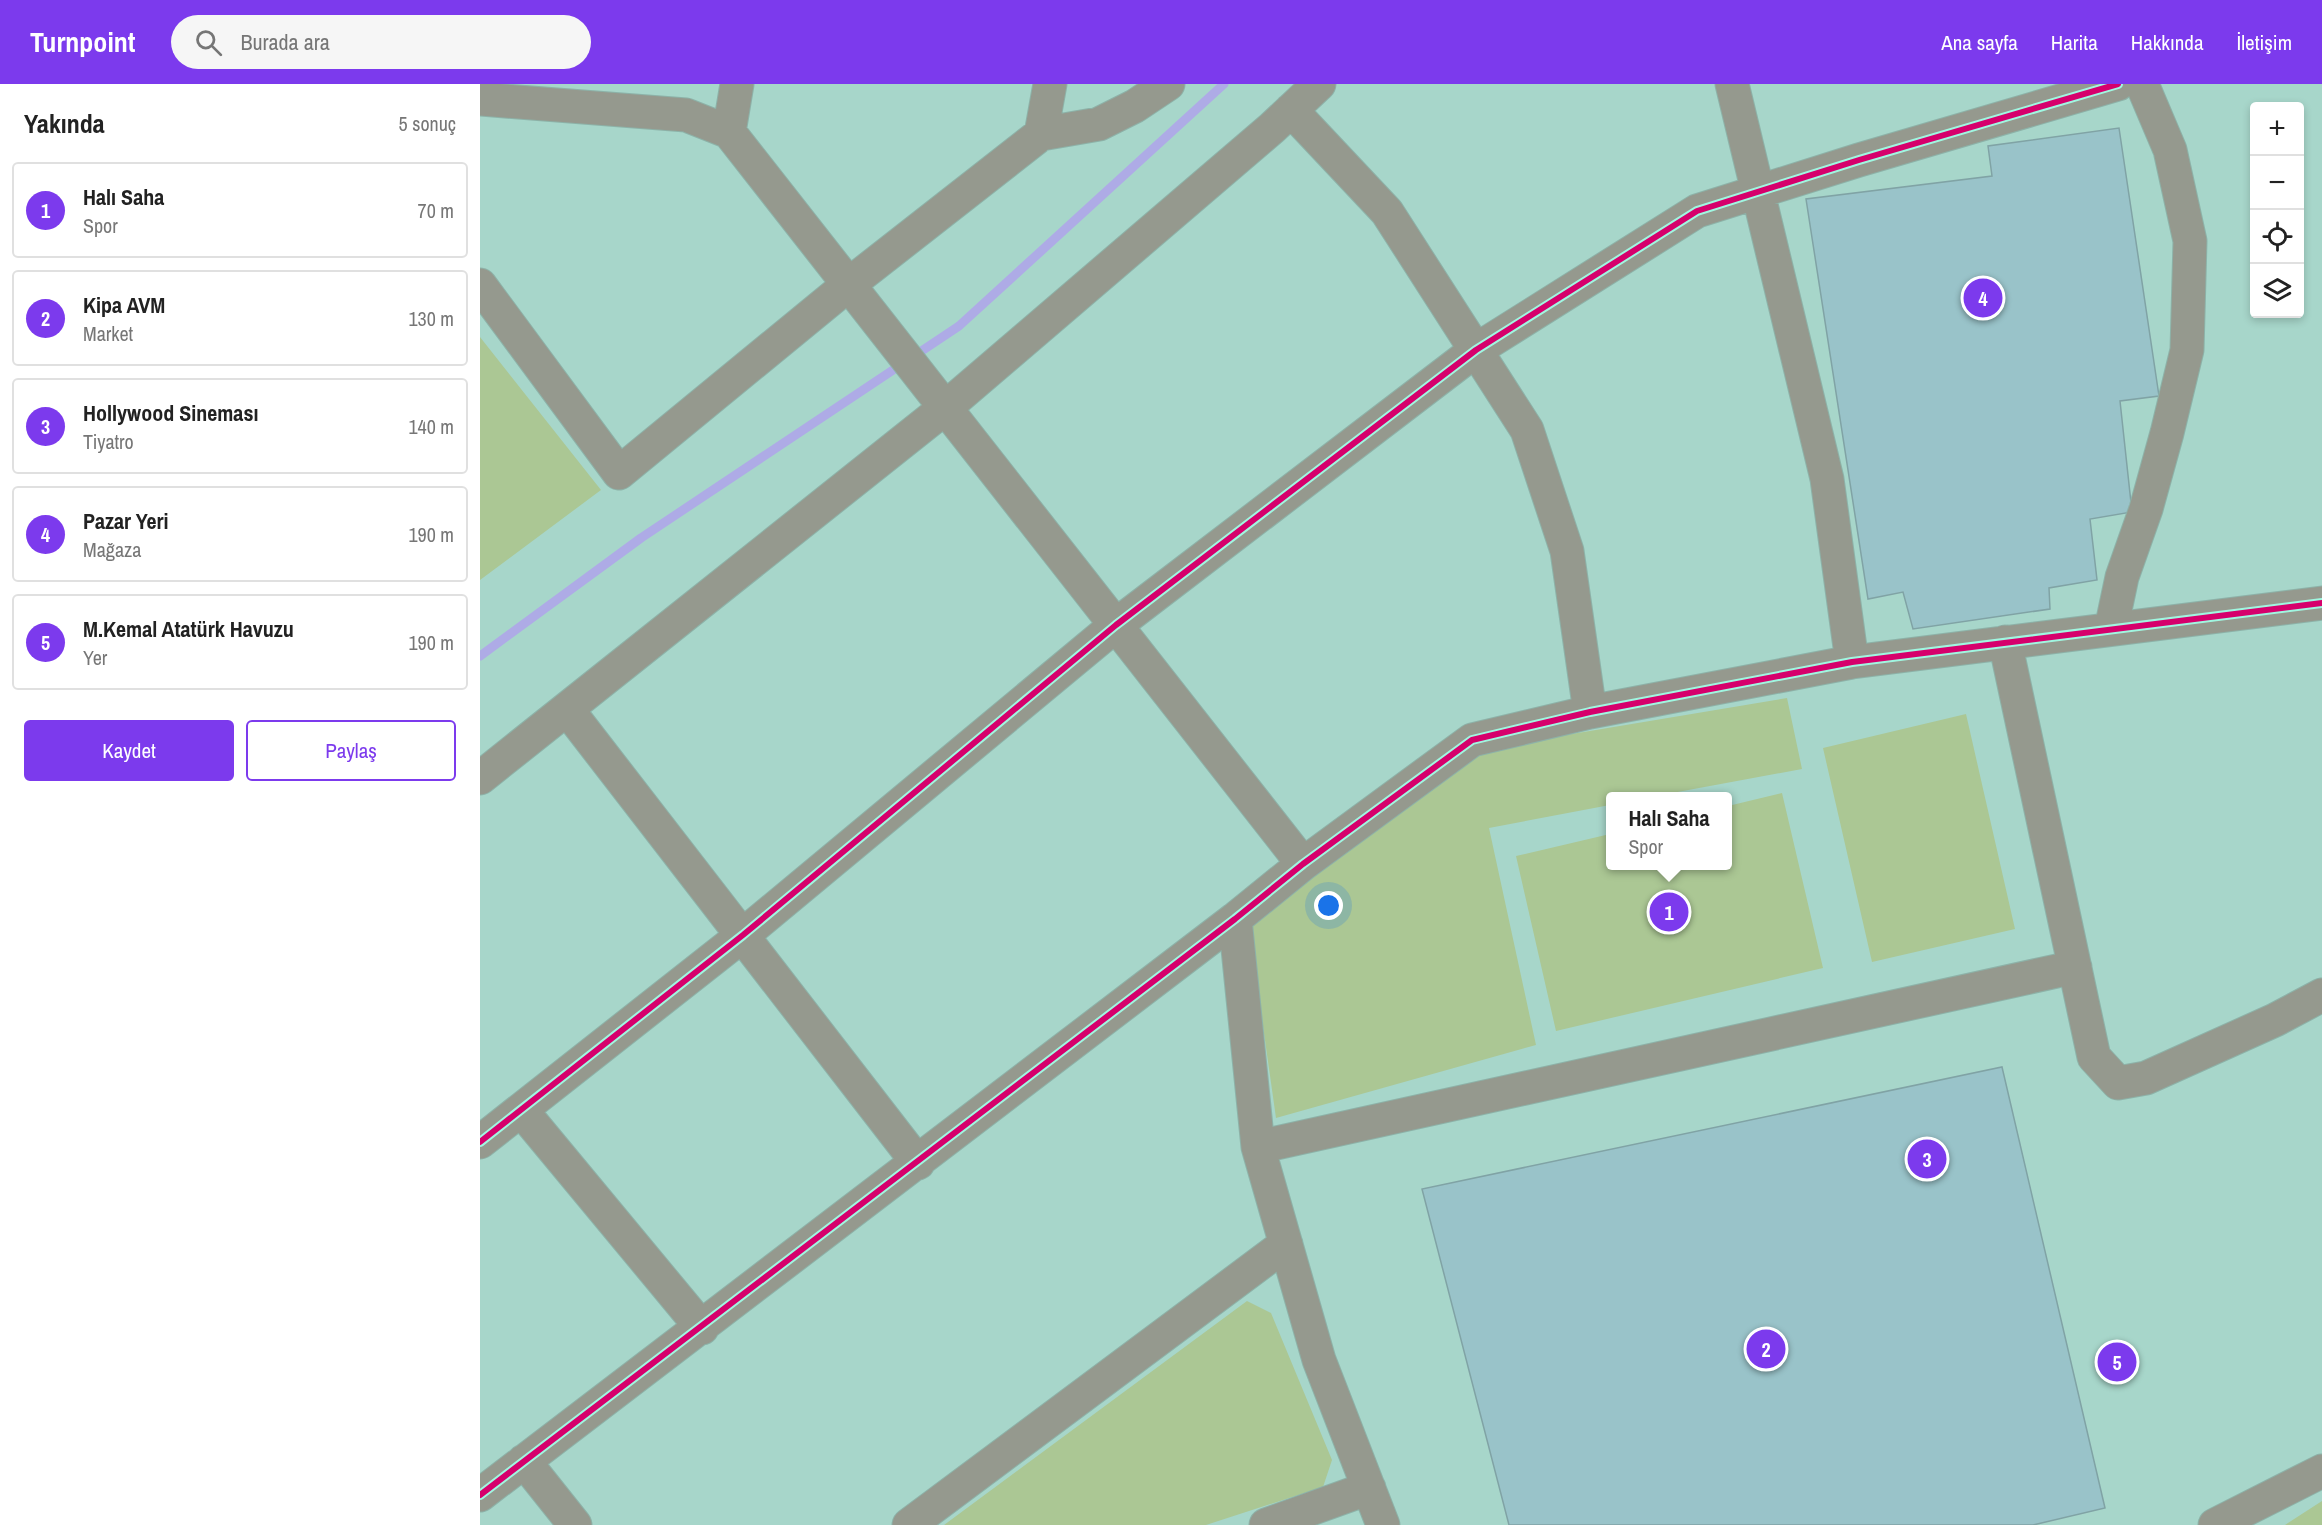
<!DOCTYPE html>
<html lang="tr">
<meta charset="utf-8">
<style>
body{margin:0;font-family:"Archivo Narrow",sans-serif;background:#f6f6f6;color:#222}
.controls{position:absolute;right:18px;top:18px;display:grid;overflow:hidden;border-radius:6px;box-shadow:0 3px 9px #0003}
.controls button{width:54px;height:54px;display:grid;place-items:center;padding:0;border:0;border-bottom:2px solid #e0e0e0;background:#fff;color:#222;font:30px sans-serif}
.you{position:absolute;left:849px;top:822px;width:21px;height:21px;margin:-15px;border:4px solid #fff;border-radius:50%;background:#1a73e8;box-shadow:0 0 0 9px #1a73e833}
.badge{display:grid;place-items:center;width:39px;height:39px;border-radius:50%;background:#7c3aed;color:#fff;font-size:20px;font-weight:700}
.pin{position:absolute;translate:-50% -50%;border:3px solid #fff;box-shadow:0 2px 6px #0006}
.popup{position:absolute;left:1126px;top:708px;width:126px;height:78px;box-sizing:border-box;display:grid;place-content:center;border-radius:6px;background:#fff;filter:drop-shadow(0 2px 4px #0005);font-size:20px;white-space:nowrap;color:#767676}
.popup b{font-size:22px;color:#222}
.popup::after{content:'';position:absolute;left:50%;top:100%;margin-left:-12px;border:12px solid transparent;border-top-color:#fff}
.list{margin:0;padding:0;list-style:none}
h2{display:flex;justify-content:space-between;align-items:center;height:78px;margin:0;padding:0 24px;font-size:26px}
h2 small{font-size:20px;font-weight:400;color:#767676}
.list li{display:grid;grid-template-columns:39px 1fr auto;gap:18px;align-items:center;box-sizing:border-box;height:96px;margin:0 12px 12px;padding:0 12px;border:2px solid #e0e0e0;border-radius:6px}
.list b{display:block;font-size:22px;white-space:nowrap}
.list p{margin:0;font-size:20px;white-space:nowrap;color:#767676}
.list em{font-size:20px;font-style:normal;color:#767676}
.actions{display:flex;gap:12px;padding:18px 24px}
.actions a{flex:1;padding:14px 0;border:2px solid #7c3aed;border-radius:6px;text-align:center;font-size:21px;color:#7c3aed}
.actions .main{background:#7c3aed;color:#fff}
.icon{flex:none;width:33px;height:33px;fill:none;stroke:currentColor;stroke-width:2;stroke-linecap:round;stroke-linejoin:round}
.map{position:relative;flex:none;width:1842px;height:1441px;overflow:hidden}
header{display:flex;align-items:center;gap:36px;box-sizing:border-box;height:84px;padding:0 30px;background:#7c3aed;color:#fff}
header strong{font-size:28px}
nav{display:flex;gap:33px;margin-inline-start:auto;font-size:21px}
.search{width:420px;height:54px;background:#f6f6f6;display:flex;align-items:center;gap:15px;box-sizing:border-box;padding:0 21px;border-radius:33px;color:#767676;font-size:22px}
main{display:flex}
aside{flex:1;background:#fff}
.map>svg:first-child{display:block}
</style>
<header>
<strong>Turnpoint</strong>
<div class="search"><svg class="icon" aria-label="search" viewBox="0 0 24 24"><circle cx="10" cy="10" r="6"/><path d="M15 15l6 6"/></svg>Burada ara</div>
<nav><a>Ana sayfa</a><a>Harita</a><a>Hakkında</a><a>İletişim</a></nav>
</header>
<main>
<aside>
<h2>Yakında<small>5 sonuç</small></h2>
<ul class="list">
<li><span class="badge">1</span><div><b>Halı Saha</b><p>Spor</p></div><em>70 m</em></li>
<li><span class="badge">2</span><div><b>Kipa AVM</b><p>Market</p></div><em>130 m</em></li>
<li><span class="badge">3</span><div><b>Hollywood Sineması</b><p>Tiyatro</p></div><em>140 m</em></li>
<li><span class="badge">4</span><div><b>Pazar Yeri</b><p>Mağaza</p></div><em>190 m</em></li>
<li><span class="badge">5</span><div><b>M.Kemal Atatürk Havuzu</b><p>Yer</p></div><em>190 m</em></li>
</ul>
<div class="actions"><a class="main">Kaydet</a><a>Paylaş</a></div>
</aside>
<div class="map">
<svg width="1842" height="1441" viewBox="0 0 1842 1441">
<rect width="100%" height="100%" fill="#a7d6ca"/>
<path fill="#abc794" d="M0,253l121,153 -121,90z
M1307,614l15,71 -146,27h-46v9l-121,23 47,217 -260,73 -27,-191 221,-176z
M1486,630l49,215 -143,33 -49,-214z
M1302,709l41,175 -267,63 -40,-175 94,-22v32h118v-60z
M767,1217l24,12 61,147 -9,27 -117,38h-262z
M1842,1417v24h-37z"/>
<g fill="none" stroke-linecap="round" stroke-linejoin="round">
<path stroke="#aeabe6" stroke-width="9" d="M0,572l161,-118 318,-212 265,-242"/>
</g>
<path fill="#99c3c9" stroke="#80a3a5" stroke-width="1.5" d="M1639,44l40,268 -39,5 12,111 -42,7 7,61 -48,8 1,21 -137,20 -10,-37 -35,7 -62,-400 186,-23 -4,-30z
M1522,983l103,441 -72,17h-524l-87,-336z"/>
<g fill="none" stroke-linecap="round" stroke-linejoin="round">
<defs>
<path id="minor" d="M1252,0l95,395 25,183
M0,15l206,16 43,17 574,732
M811,26l96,102 140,218 40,121 23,161
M249,48l8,-48
M561,50l9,-50
M0,201l139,188 229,-188 193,-151 58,-10 36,-18 33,-22
M1631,545l11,-52 24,-68 21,-76 20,-83 3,-109 -20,-91 -28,-66
M1525,558l89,415 24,26 28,-5 129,-58 47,-25
M87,625l351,454
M0,694l465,-370 327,-280 47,-44
M755,835l23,228 61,213 64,165
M42,1027l180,217
M0,1058l263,-207 373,-310 360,-275 221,-139 162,-51 259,-76
M778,1063l817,-180
M44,1377l51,64
M0,1411l755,-576 68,-55 169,-124 118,-28 262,-50 470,-59
M429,1441l377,-281
M786,1441l103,-37
M1735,1441l107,-54"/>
</defs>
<use href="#minor" stroke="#8db2a8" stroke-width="35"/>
<use href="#minor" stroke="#95998e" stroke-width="33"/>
<defs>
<path id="cycleway" d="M0,1058l263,-207 373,-310 360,-275 221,-139 162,-51 259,-76
M0,1411l755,-576 68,-55 169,-124 118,-28 262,-50 470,-59"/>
</defs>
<use href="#cycleway" stroke="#a0f7e1" stroke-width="10"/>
<use href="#cycleway" stroke="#d6006c" stroke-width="6"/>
</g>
</svg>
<div class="controls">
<button>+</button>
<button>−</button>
<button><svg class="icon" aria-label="locate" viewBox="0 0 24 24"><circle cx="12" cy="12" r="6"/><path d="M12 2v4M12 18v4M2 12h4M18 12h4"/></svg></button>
<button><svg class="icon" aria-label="layers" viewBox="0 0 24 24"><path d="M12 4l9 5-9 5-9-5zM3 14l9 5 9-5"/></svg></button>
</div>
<div class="you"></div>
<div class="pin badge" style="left:1189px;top:828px">1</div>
<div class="popup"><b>Halı Saha</b>Spor</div>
<div class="pin badge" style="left:1286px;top:1265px">2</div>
<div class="pin badge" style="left:1447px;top:1075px">3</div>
<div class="pin badge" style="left:1503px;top:214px">4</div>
<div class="pin badge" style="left:1637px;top:1278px">5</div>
</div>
</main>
